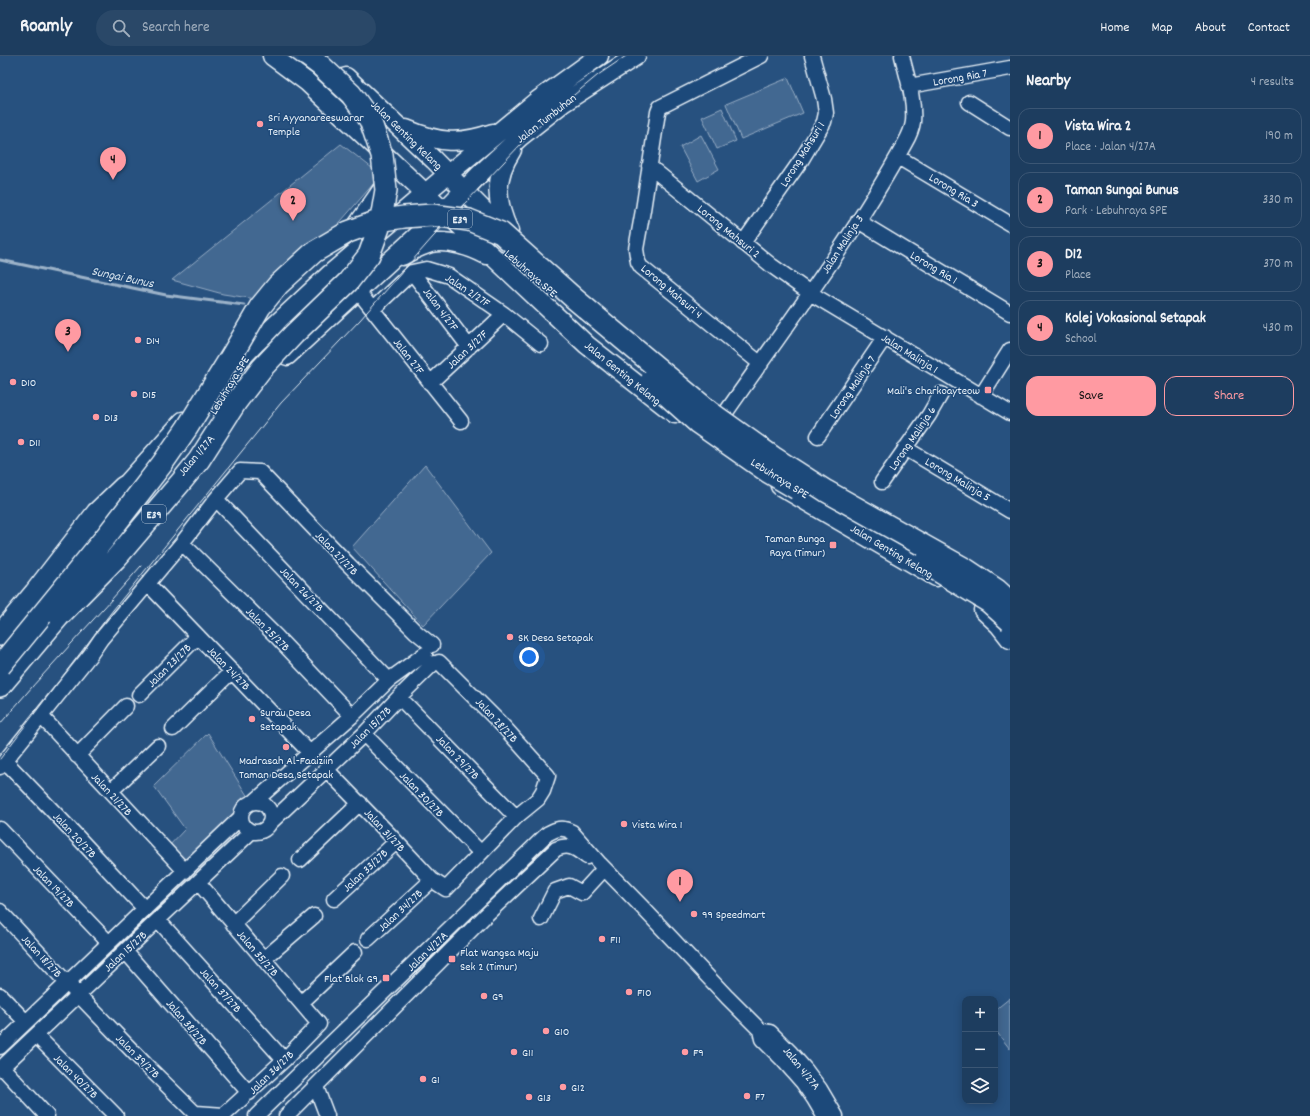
<!DOCTYPE html>
<meta charset="utf-8">
<style>
body{margin:0;font-family:Dekko,sans-serif;background:#2a4868;color:#f1f3f6}
.controls{position:absolute;right:12px;bottom:12px;display:grid;overflow:hidden;border-radius:8px;box-shadow:0 2px 10px #0003}
.controls button{width:36px;height:36px;display:grid;place-items:center;padding:0;border:0;border-bottom:1px solid #3b5674;background:#1d3d5f;color:#f1f3f6;font:20px sans-serif}
.you{position:absolute;left:529px;top:601px;width:14px;height:14px;margin:-10px;border:3px solid #fff;border-radius:50%;background:#1a73e8;box-shadow:0 0 0 6px #1a73e833}
.badge{display:grid;place-items:center;width:26px;height:26px;border-radius:50%;background:#ff9aa2;color:#111;font-size:13px;font-weight:700}
.pin{position:absolute;translate:-50% -33px;filter:drop-shadow(0 1px 2px #0008)}
.pin::after{content:'';position:absolute;top:21px;width:14px;height:12px;background:inherit;clip-path:polygon(0 0,100% 0,50% 100%)}
.list{margin:0;padding:0;list-style:none}
h2{display:flex;justify-content:space-between;align-items:center;height:52px;margin:0;padding:0 16px;font-size:17px}
h2 small{font-size:13px;font-weight:400;color:#a0aebd}
.list li{display:grid;grid-template-columns:26px 1fr auto;gap:12px;align-items:center;box-sizing:border-box;height:56px;margin:0 8px 8px;padding:0 8px;border:1px solid #3b5674;border-radius:12px}
.list b{display:block;font-size:15px;white-space:nowrap}
.list p{margin:0;font-size:13px;white-space:nowrap;color:#a0aebd}
.list em{font-size:13px;font-style:normal;color:#a0aebd}
.actions{display:flex;gap:8px;padding:12px 16px}
.actions a{flex:1;padding:9px 0;border:1px solid #ff9aa2;border-radius:12px;text-align:center;font-size:14px;color:#ff9aa2}
.actions .main{background:#ff9aa2;color:#111}
.icon{flex:none;width:22px;height:22px;fill:none;stroke:currentColor;stroke-width:2;stroke-linecap:round;stroke-linejoin:round}
.map{position:relative;flex:none;width:1010px;height:1060px;overflow:hidden}
header{display:flex;align-items:center;gap:24px;box-sizing:border-box;height:56px;padding:0 20px;background:#1d3d5f;border-bottom:1px solid #3b5674}
header strong{font-size:19px}
nav{display:flex;gap:22px;margin-inline-start:auto;font-size:14px}
.search{width:280px;height:36px;background:#2a4868;display:flex;align-items:center;gap:10px;box-sizing:border-box;padding:0 14px;border-radius:22px;color:#a0aebd;font-size:15px}
main{display:flex}
aside{flex:1;background:#1d3d5f}
.map>svg:first-child{display:block}
</style>
<header>
<strong>Roamly</strong>
<div class="search"><svg class="icon" aria-label="search" viewBox="0 0 24 24"><circle cx="10" cy="10" r="6"/><path d="M15 15l6 6"/></svg>Search here</div>
<nav><a>Home</a><a>Map</a><a>About</a><a>Contact</a></nav>
</header>
<main>
<div class="map">
<svg width="1010" height="1060" viewBox="0 0 1010 1060">
<rect width="100%" height="100%" fill="#27517f"/>
<filter id="ink" filterUnits="userSpaceOnUse"><feTurbulence type="fractalNoise" baseFrequency=".025" numOctaves="2"/><feDisplacementMap in="SourceGraphic" scale="8" xChannelSelector="R" yChannelSelector="G"/><feConvolveMatrix kernelMatrix="1 2 1 2 8 2 1 2 1" color-interpolation-filters="sRGB"/></filter>
<g filter="url(#ink)">
<path fill="#436891" stroke="#96acc4" d="M788,22l15,35 -62,26 -15,-35z
M722,52l14,33 -19,8 -15,-32z
M701,79l18,34 -21,12 -18,-34z
M341,88l40,31 -46,53 -79,71 -33,-5 -51,-14z
M425,409l66,88 -68,72 -71,-78z
M208,677l40,64 -64,70 -17,-19 18,-19 -31,-43z
M1010,942v51l-15,-19v-20z"/>
<g fill="none" stroke-linecap="round" stroke-linejoin="round">
<path stroke="#9db3c9" stroke-width="3" d="M0,204l166,35 78,10"/>
<defs>
<path id="minor" d="M909,30l101,-18
M969,46l41,26
M898,101l112,67
M649,110l123,100 38,27 200,120
M858,165l152,92
M743,187l59,-84 22,-37 2,-9 -2,-14 -12,-43
M412,216l57,75
M357,234l104,131
M373,253l39,-37 14,-3 23,7 55,38 37,30
M761,308l-120,-97 -3,-5 -2,-13 7,-39 15,-98 2,-5 101,-51
M430,327l74,-69
M981,340l29,-46
M724,359c62,-89 129,-177 181,-272 4,-7 7,-14 8,-21 2,-22 -6,-45 -11,-66
M818,380l67,-99
M905,392l105,63
M882,426l47,-67 12,-21
M216,443l173,181
M182,487l95,94 75,79
M148,528l162,169
M139,639l59,-59
M399,641l117,120
M41,660l144,155
M173,673l59,-58
M364,678l117,119
M77,700l49,-50
M5,705l67,70 73,78
M0,711l90,-112 11,-16 81,-96 34,-44 24,-28 20,1 88,92 68,68 16,13
M326,713l64,66 42,45 14,9 70,-72 22,-18 5,-8 5,-15 -44,-49 -65,-65
M111,735l47,-45
M241 761a15 15 0 1 1 30 0a15 15 0 1 1-30 0Z
M254,746l98,-86 37,-36 36,-26
M270,767l94,-89 35,-37 35,-34
M0,773l109,114
M300,804l60,-57
M334,843l62,-57
M0,855l67,72 79,82 52,51
M541,863l14,-28 14,-5 13,7 22,-24
M158,864l126,140
M233,868l49,-48
M368,883l64,-59
M125,895l124,142
M264,903l50,-43
M0,939l26,27
M301,947l54,-51
M760,974l2,9 19,19 22,25 11,16 10,17
M36,979l80,81
M0,991l240,-229
M2,1011l45,49
M0,1013l251,-237
M316,1031l11,29
M196,1057l28,2 60,-55 35,-36 -121,-142
M256,1060l291,-282c9,-5 14,-8 25,-2l28,32 42,43 85,90 33,33 10,2 21,21 14,16 15,20 16,27
M286,1060l200,-201 70,-66c14,-6 20,0 31,8"/>
<path id="major" d="M272,0l35,26 280,263 88,69
M346,21l88,83 74,75
M406,73c33,14 53,16 87,4
M509,175c-14,-30 -15,-53 3,-81
M351,178l26,-37 9,-14
M402,200c9,-5 19,-10 29,-13 16,-4 41,4 55,12
M287,300l157,-145 36,-37 40,-37 43,-34 73,-47
M226,318l29,-30 75,-70 118,-100 90,-74 61,-44
M780,430l156,91
M116,443l8,-12 59,-66
M983,554l16,15 11,14"/>
<path id="highway" d="M0,579l35,-42 62,-80 27,-26
M0,630l59,-70"/>
</defs>
<use href="#minor" stroke="#e8f1f8" stroke-width="17"/>
<use href="#major" stroke="#e8f1f8" stroke-width="21"/>
<use href="#highway" stroke="#e8f1f8" stroke-width="24"/>
<use href="#minor" stroke="#1f4a7a" stroke-width="14"/>
<use href="#major" stroke="#1f4a7a" stroke-width="18"/>
<use href="#highway" stroke="#1f4a7a" stroke-width="21"/>
<path stroke="#e8f1f8" stroke-width="1" d="M0,668c45,-54 95,-104 141,-158
M0,703l113,-149 168,-207 79,-83 73,-83 88,-93 36,-35 41,-34 28,-19"/>
<defs>
<path id="highway-bridge" d="M651,325l47,42 70,49 29,17
M925,507l64,39 21,19
M59,560l58,-59 64,-75 18,-22 37,-58 26,-34 32,-34 54,-52 21,-27 11,-30 6,-35 -4,-35 -12,-35 -19,-26 -31,-29 -12,-9
M0,610l104,-127 58,-75 25,-36 45,-73 28,-48 18,-22 36,-33 34,-20 30,-11 26,-4 28,-2 37,5 32,13 75,67 134,112 63,45 53,34 141,79 30,20 13,12"/>
</defs>
<use href="#highway-bridge" stroke="#e8f1f8" stroke-width="24" stroke-linecap="butt"/>
<use href="#highway-bridge" stroke="#1f4a7a" stroke-width="21"/>
</g>
</g>
<g fill="#ff9aa2" stroke="#1f4a7a" stroke-width="1.5">
<circle cx="260" cy="68" r="4"/>
<circle cx="138" cy="284" r="4"/>
<circle cx="13" cy="326" r="4"/>
<rect x="984" y="330" width="8" height="8" rx="2"/>
<circle cx="134" cy="338" r="4"/>
<circle cx="96" cy="361" r="4"/>
<circle cx="21" cy="386" r="4"/>
<rect x="829" y="485" width="8" height="8" rx="2"/>
<circle cx="510" cy="581" r="4"/>
<circle cx="252" cy="663" r="4"/>
<circle cx="286" cy="691" r="4"/>
<circle cx="624" cy="768" r="4"/>
<circle cx="694" cy="858" r="4"/>
<circle cx="602" cy="883" r="4"/>
<rect x="448" y="899" width="8" height="8" rx="2"/>
<rect x="382" y="918" width="8" height="8" rx="2"/>
<circle cx="629" cy="936" r="4"/>
<circle cx="484" cy="940" r="4"/>
<circle cx="546" cy="975" r="4"/>
<circle cx="514" cy="996" r="4"/>
<circle cx="685" cy="996" r="4"/>
<circle cx="423" cy="1023" r="4"/>
<circle cx="563" cy="1031" r="4"/>
<circle cx="747" cy="1040" r="4"/>
<circle cx="529" cy="1041" r="4"/>
</g>
<g text-anchor="middle" stroke-width="3" stroke-linejoin="round" paint-order="stroke">
<g fill="#1f4a7a" stroke="#acbfd2" stroke-width="1">
<rect x="448" y="154" width="24" height="18" rx="3"/>
<rect x="142" y="449" width="24" height="18" rx="3"/>
</g>
<g font-size="11" font-weight="bold" fill="#e8f1f8">
<text x="460" y="167">E39</text>
<text x="154" y="462">E39</text>
</g>
<g font-size="12" fill="#e8f1f8" stroke="#1f4a7a">
<text transform="translate(960 21) rotate(-10)" y="4">Lorong Ria 7</text>
<text transform="translate(546 62) rotate(-38)" y="4">Jalan Tumbuhan</text>
<text transform="translate(407 79) rotate(44)" y="4">Jalan Genting Kelang</text>
<text transform="translate(802 98) rotate(-58)" y="4">Lorong Mahsuri 1</text>
<text transform="translate(954 134) rotate(31)" y="4">Lorong Ria 3</text>
<text transform="translate(729 175) rotate(39)" y="4">Lorong Mahsuri 2</text>
<text transform="translate(842 188) rotate(-57)" y="4">Jalan Malinja 3</text>
<text transform="translate(934 211) rotate(31)" y="4">Lorong Ria 1</text>
<text transform="translate(531 217) rotate(41)" y="4">Lebuhraya SPE</text>
<text transform="translate(468 234) rotate(33)" y="4">Jalan 2/27F</text>
<text transform="translate(672 235) rotate(40)" y="4">Lorong Mahsuri 4</text>
<text transform="translate(441 253) rotate(53)" y="4">Jalan 4/27F</text>
<text transform="translate(467 293) rotate(-43)" y="4">Jalan 3/27F</text>
<text transform="translate(910 297) rotate(32)" y="4">Jalan Malinja 1</text>
<text transform="translate(409 300) rotate(52)" y="4">Jalan 27F</text>
<text transform="translate(623 317) rotate(39)" y="4">Jalan Genting Kelang</text>
<text transform="translate(229 329) rotate(-59)" y="4">Lebuhraya SPE</text>
<text transform="translate(852 331) rotate(-56)" y="4">Lorong Malinja 7</text>
<text transform="translate(912 382) rotate(-56)" y="4">Lorong Malinja 6</text>
<text transform="translate(196 399) rotate(-50)" y="4">Jalan 1/27A</text>
<text transform="translate(780 422) rotate(32)" y="4">Lebuhraya SPE</text>
<text transform="translate(958 423) rotate(31)" y="4">Lorong Malinja 5</text>
<text transform="translate(892 495) rotate(31)" y="4">Jalan Genting Kelang</text>
<text transform="translate(337 497) rotate(46)" y="4">Jalan 27/27B</text>
<text transform="translate(302 533) rotate(46)" y="4">Jalan 26/27B</text>
<text transform="translate(268 573) rotate(45)" y="4">Jalan 25/27B</text>
<text transform="translate(169 609) rotate(-45)" y="4">Jalan 23/27B</text>
<text transform="translate(229 612) rotate(46)" y="4">Jalan 24/27B</text>
<text transform="translate(497 664) rotate(47)" y="4">Jalan 28/27B</text>
<text transform="translate(370 671) rotate(-45)" y="4">Jalan 15/27B</text>
<text transform="translate(458 701) rotate(46)" y="4">Jalan 29/27B</text>
<text transform="translate(112 738) rotate(47)" y="4">Jalan 21/27B</text>
<text transform="translate(422 738) rotate(46)" y="4">Jalan 30/27B</text>
<text transform="translate(385 774) rotate(47)" y="4">Jalan 31/27B</text>
<text transform="translate(75 779) rotate(47)" y="4">Jalan 20/27B</text>
<text transform="translate(365 814) rotate(-43)" y="4">Jalan 33/27B</text>
<text transform="translate(54 830) rotate(46)" y="4">Jalan 19/27B</text>
<text transform="translate(400 854) rotate(-43)" y="4">Jalan 34/27B</text>
<text transform="translate(125 895) rotate(-43)" y="4">Jalan 15/27B</text>
<text transform="translate(427 895) rotate(-44)" y="4">Jalan 4/27A</text>
<text transform="translate(258 897) rotate(49)" y="4">Jalan 35/27B</text>
<text transform="translate(42 900) rotate(47)" y="4">Jalan 18/27B</text>
<text transform="translate(221 934) rotate(48)" y="4">Jalan 37/27B</text>
<text transform="translate(187 966) rotate(49)" y="4">Jalan 38/27B</text>
<text transform="translate(138 1000) rotate(45)" y="4">Jalan 39/27B</text>
<text transform="translate(802 1012) rotate(51)" y="4">Jalan 4/27A</text>
<text transform="translate(271 1016) rotate(-44)" y="4">Jalan 36/27B</text>
<text transform="translate(76 1020) rotate(45)" y="4">Jalan 40/27B</text>
</g>
<g font-size="12" fill="#e8f1f8" stroke="#1f4a7a" text-anchor="start">
<text x="268" y="65">Sri Ayyanareeswarar<tspan x="268" dy="14">Temple</tspan></text>
<text x="146" y="288">D14</text>
<text x="21" y="330">D10</text>
<text x="980" y="338" text-anchor="end">Mali's Charkoayteow</text>
<text x="142" y="342">D15</text>
<text x="104" y="365">D13</text>
<text x="29" y="390">D11</text>
<text x="825" y="486" text-anchor="end">Taman Bunga<tspan x="825" dy="14">Raya (Timur)</tspan></text>
<text x="518" y="585">SK Desa Setapak</text>
<text x="260" y="660">Surau Desa<tspan x="260" dy="14">Setapak</tspan></text>
<text x="286" y="708" text-anchor="middle">Madrasah Al-Faaiziin<tspan x="286" dy="14">Taman Desa Setapak</tspan></text>
<text x="632" y="772">Vista Wira 1</text>
<text x="702" y="862">99 Speedmart</text>
<text x="610" y="887">F11</text>
<text x="460" y="900">Flat Wangsa Maju<tspan x="460" dy="14">Sek 2 (Timur)</tspan></text>
<text x="378" y="926" text-anchor="end">Flat Blok G9</text>
<text x="637" y="940">F10</text>
<text x="492" y="944">G9</text>
<text x="554" y="979">G10</text>
<text x="522" y="1000">G11</text>
<text x="693" y="1000">F9</text>
<text x="431" y="1027">G1</text>
<text x="571" y="1035">G12</text>
<text x="755" y="1044">F7</text>
<text x="537" y="1045">G13</text>
</g>
<g font-size="13" font-style="italic" fill="#d5e2ec" stroke="#1f4a7a">
<text transform="translate(123 220) rotate(12)" y="5">Sungai Bunus</text>
</g>
</g>
</svg>
<div class="controls">
<button>+</button>
<button>−</button>
<button><svg class="icon" aria-label="layers" viewBox="0 0 24 24"><path d="M12 4l9 5-9 5-9-5zM3 14l9 5 9-5"/></svg></button>
</div>
<div class="you"></div>
<div class="pin badge" style="left:680px;top:846px">1</div>
<div class="pin badge" style="left:293px;top:165px">2</div>
<div class="pin badge" style="left:68px;top:296px">3</div>
<div class="pin badge" style="left:113px;top:124px">4</div>
</div>
<aside>
<h2>Nearby<small>4 results</small></h2>
<ul class="list">
<li><span class="badge">1</span><div><b>Vista Wira 2</b><p>Place · Jalan 4/27A</p></div><em>190 m</em></li>
<li><span class="badge">2</span><div><b>Taman Sungai Bunus</b><p>Park · Lebuhraya SPE</p></div><em>330 m</em></li>
<li><span class="badge">3</span><div><b>D12</b><p>Place</p></div><em>370 m</em></li>
<li><span class="badge">4</span><div><b>Kolej Vokasional Setapak</b><p>School</p></div><em>430 m</em></li>
</ul>
<div class="actions"><a class="main">Save</a><a>Share</a></div>
</aside>
</main>
